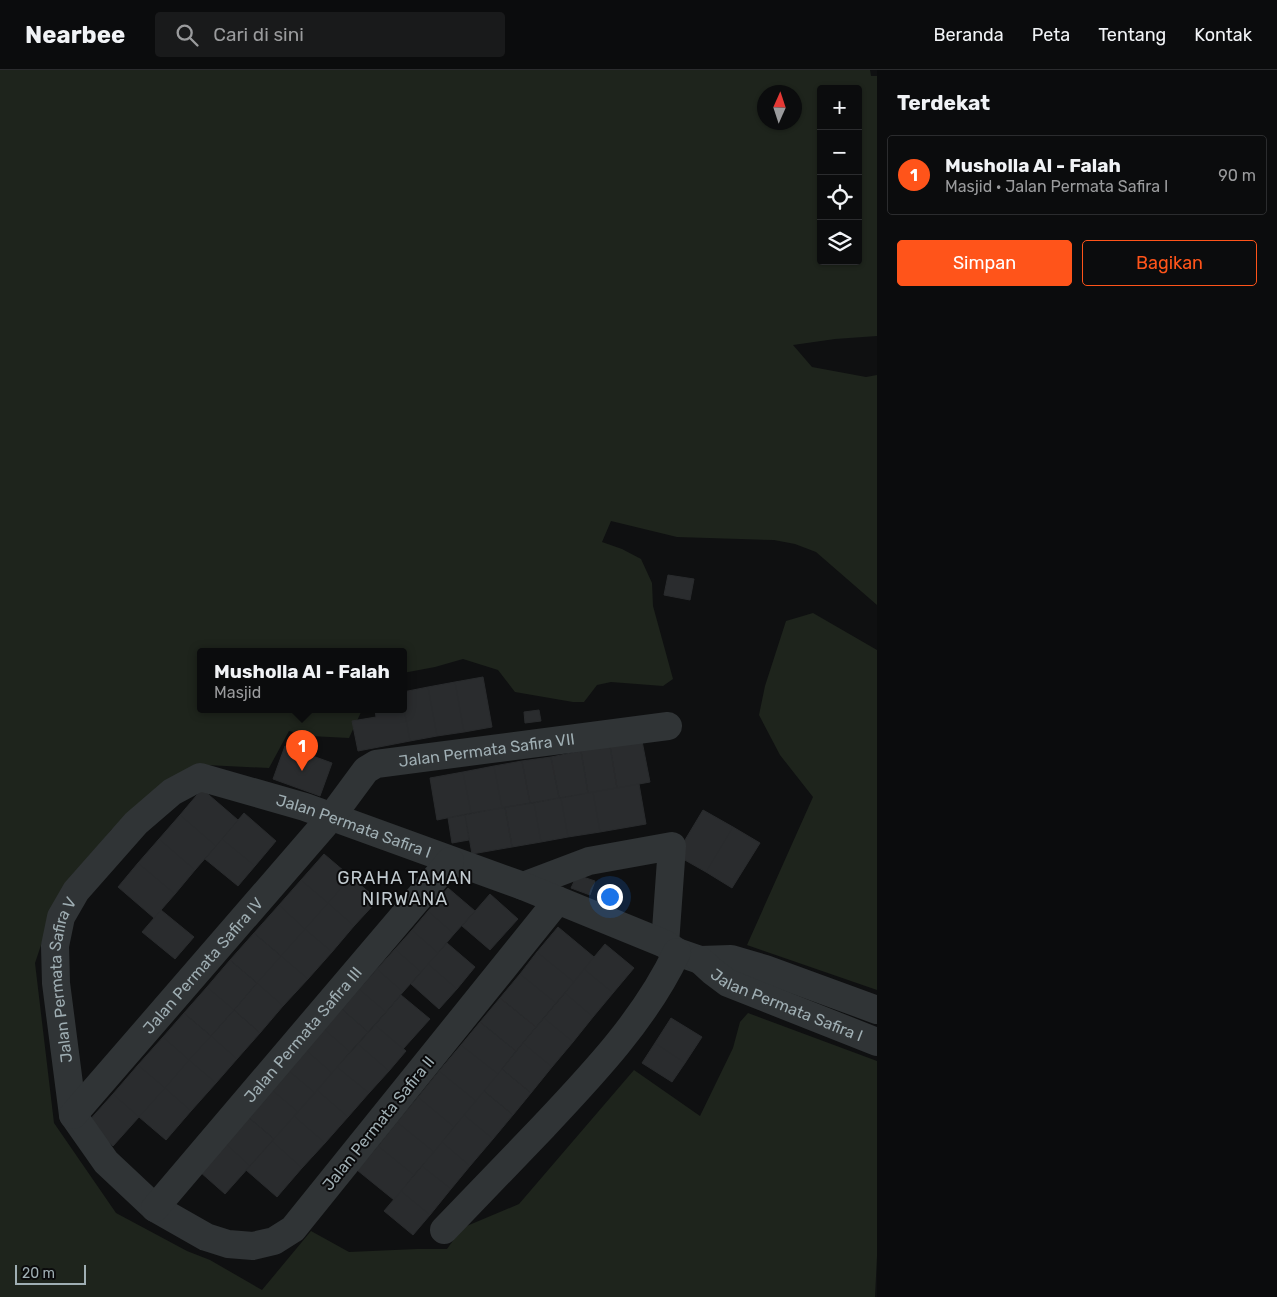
<!DOCTYPE html>
<html lang="id">
<meta charset="utf-8">
<style>
body{margin:0;font-family:Rubik,sans-serif;background:#191a1b;color:#f1f3f6}
.controls{position:absolute;right:15px;top:15px;display:grid;overflow:hidden;border-radius:5px;box-shadow:0 1px 4px #0004}
.controls button{width:45px;height:45px;display:grid;place-items:center;padding:0;border:0;border-bottom:1px solid #2b2c2e;background:#0b0c0d;color:#f1f3f6;font:25px sans-serif}
.compass{position:absolute;left:757px;top:15px;width:45px;height:45px;border-radius:50%;background:#0b0c0d;box-shadow:0 1px 4px #0004;rotate:3deg}
.scale{position:absolute;left:15px;bottom:12px;width:71px;box-sizing:border-box;padding-left:5px;border:2px solid #9faeb3;border-top:0;font-size:14px;line-height:18px;white-space:nowrap;color:#9faeb3;-webkit-text-stroke:4px #0b0b0c;paint-order:stroke}
.you{position:absolute;left:609px;top:826px;width:18px;height:18px;margin:-12px;border:4px solid #fff;border-radius:50%;background:#1a73e8;box-shadow:0 0 0 8px #1a73e833}
.badge{display:grid;place-items:center;width:32px;height:32px;border-radius:50%;background:#ff541a;color:#fff;font-size:16px;font-weight:700}
.pin{position:absolute;translate:-50% -41px;filter:drop-shadow(0 1px 2px #0008)}
.pin::after{content:'';position:absolute;top:26px;width:18px;height:15px;background:inherit;clip-path:polygon(0 0,100% 0,50% 100%)}
.popup{position:absolute;left:197px;top:578px;width:210px;height:65px;box-sizing:border-box;display:grid;place-content:center;border-radius:5px;background:#0b0c0d;filter:drop-shadow(0 1px 4px #0005);font-size:16px;white-space:nowrap;color:#9a9b9d}
.popup b{font-size:19px;color:#f1f3f6}
.popup::after{content:'';position:absolute;left:50%;top:100%;margin-left:-10px;border:10px solid transparent;border-top-color:#0b0c0d}
.list{margin:0;padding:0;list-style:none}
h2{display:flex;justify-content:space-between;align-items:center;height:65px;margin:0;padding:0 20px;font-size:21px}
h2 small{font-size:16px;font-weight:400;color:#9a9b9d}
.list li{display:grid;grid-template-columns:32px 1fr auto;gap:15px;align-items:center;box-sizing:border-box;height:80px;margin:0 10px 10px;padding:0 10px;border:1px solid #2b2c2e;border-radius:5px}
.list b{display:block;font-size:19px;white-space:nowrap}
.list p{margin:0;font-size:16px;white-space:nowrap;color:#9a9b9d}
.list em{font-size:16px;font-style:normal;color:#9a9b9d}
.actions{display:flex;gap:10px;padding:15px 20px}
.actions a{flex:1;padding:11px 0;border:1px solid #ff541a;border-radius:5px;text-align:center;font-size:18px;color:#ff541a}
.actions .main{background:#ff541a;color:#fff}
.icon{flex:none;width:28px;height:28px;fill:none;stroke:currentColor;stroke-width:2;stroke-linecap:round;stroke-linejoin:round}
.map{position:relative;flex:none;width:877px;height:1227px;overflow:hidden}
header{display:flex;align-items:center;gap:30px;box-sizing:border-box;height:70px;padding:0 25px;background:#0b0c0d;border-bottom:1px solid #2b2c2e}
header strong{font-size:24px}
nav{display:flex;gap:28px;margin-inline-start:auto;font-size:18px}
.search{width:350px;height:45px;background:#191a1b;display:flex;align-items:center;gap:12px;box-sizing:border-box;padding:0 18px;border-radius:5px;color:#9a9b9d;font-size:19px}
main{display:flex}
aside{flex:1;background:#0b0c0d}
.map>svg:first-child{display:block}
</style>
<header>
<strong>Nearbee</strong>
<div class="search"><svg class="icon" aria-label="search" viewBox="0 0 24 24"><circle cx="10" cy="10" r="6"/><path d="M15 15l6 6"/></svg>Cari di sini</div>
<nav><a>Beranda</a><a>Peta</a><a>Tentang</a><a>Kontak</a></nav>
</header>
<main>
<div class="map">
<svg width="877" height="1227" viewBox="0 0 877 1227">
<rect width="100%" height="100%" fill="#0f1011"/>
<path fill="#1e241c" fill-rule="evenodd" d="M0,0h870l1,6h6v260l-42,3 -42,6 19,22 54,10 11,-2v230l-61,-53 -21,-8 -21,-4 -97,-3 -66,-16 -9,21 20,7 19,10 11,24 1,23 20,73 -10,7 -52,-4 -14,3 -13,17h-11l-58,-10 -17,-22 -35,-11 -28,8 -32,6v-21h-202v58h161l-13,28 -39,-2 -21,-5 -20,37 -63,-3 -14,4 -81,61 -58,79 -18,54 19,160 62,90 71,38 23,9 52,30 49,-59 38,21 68,-3h30l15,-21 57,-24 115,-134 66,46 33,-68 7,-26 8,-9 129,48v195l-2,41h-875zM821,19h37v172h-37zM764,22h30v30h-30z
M813,543l64,37v340l-130,-45 66,-148 -33,-42 -21,-40 6,-29 21,-65z"/>
<path fill="#2a2c2e" stroke="#292b2d" d="M668,505l26,4 -4,21 -26,-5z
M483,607l9,50 -28,5 -9,-50z
M455,612l9,50 -27,4 -9,-49z
M428,617l9,49 -27,5 -7,-38v-11z
M403,633l7,38 -52,10 -6,-30 24,-4 -1,-7h28z
M539,640l2,11 -16,2 -1,-11z
M642,671l8,41 -33,6 -7,-42z
M285,676l47,17 -12,33 -47,-17z
M610,676l7,42 -29,5 -7,-42z
M581,681l7,42 -29,5 -8,-41z
M551,687l8,41 -29,5 -8,-42z
M522,691l8,42 -28,5 -8,-42z
M494,696l8,42 -31,5 -8,-41z
M463,702l8,41 -34,7 -7,-42z
M639,714l7,40 -46,8 -7,-40z
M202,719l36,31 -22,26 -36,-31z
M593,722l7,40 -32,5 -7,-39z
M559,728h2l7,39 -27,5 -7,-39z
M534,733l7,39 -29,5 -7,-40z
M505,737l7,40 -40,7 -7,-39z
M703,740l30,17 -27,45 -30,-17z
M244,743l32,28 -21,25 -33,-27z
M180,745l36,31 -21,24 -36,-31z
M465,745l4,25 -17,3 -4,-25z
M733,757l27,16 -28,45 -26,-16z
M159,769l36,31 -20,24 -37,-31z
M222,769l33,27 -17,20 -33,-27z
M324,784l27,23 -23,26 -27,-23z
M138,793l37,31 -21,24 -36,-31z
M577,805l18,6 -5,14 -19,-7z
M351,807l27,23 -24,26 -26,-23z
M301,810l27,23 -23,26 -26,-24z
M448,818l27,23 -21,23 -26,-23z
M490,824l28,25 -28,31 -28,-24z
M328,833l26,23 -22,26 -27,-23z
M279,835l26,24 -24,27 -27,-23z
M161,840l33,27 -19,22 -33,-27z
M428,841l26,23 -16,19 -26,-23z
M558,857l36,30 -20,25 -37,-30z
M305,859l27,23 -24,27 -27,-23z
M412,860l26,23 -17,19 -26,-23z
M254,863l27,23 -24,27 -27,-23z
M447,873l28,24 -18,22 -29,-25z
M605,874l29,24 -21,25 -29,-24z
M395,879l26,23 -18,20 -26,-23z
M537,882l37,30 -18,21 -36,-29z
M281,886l27,23 -25,27 -26,-23z
M230,890l27,23 -23,27 -27,-23z
M428,894l29,25 -18,20 -28,-25z
M377,899l26,23 -17,20 -27,-23z
M584,899l29,24 -20,24 -28,-24z
M520,904l36,29 -20,24 -36,-29z
M257,913l26,23 -23,27 -26,-23z
M207,917l27,23 -23,26 -27,-23z
M359,919l27,23 -18,20 -26,-23z
M565,923l28,24 -20,25 -29,-24z
M401,925l29,24 -27,30 -28,-24z
M500,928l36,29 -20,24 -36,-29z
M342,939l26,23 -18,20 -26,-23z
M234,940l26,23 -23,26 -26,-23z
M184,943l27,23 -22,24 -26,-23z
M544,948l29,24 -21,25 -29,-24z
M671,948l31,19 -17,26 -30,-20z
M480,952l36,29 -18,23 -37,-29z
M375,955l31,26 -17,20 -31,-27z
M324,959l26,23 -18,21 -26,-23z
M211,966l26,23 -21,24 -27,-23z
M163,967l26,23 -24,28 -27,-23z
M523,973l29,24 -21,26 -29,-24z
M655,973l30,20 -13,19 -30,-19z
M358,974l31,27 -20,22 -32,-26z
M461,975l37,29 -22,27 -37,-30z
M306,980l26,23 -17,20 -27,-23z
M189,990l27,23 -25,28 -26,-23z
M138,995l27,23 -26,29 -26,-23z
M337,997l32,26 -21,24 -31,-27z
M502,999l29,24 -18,22 -29,-24z
M288,1000l27,23 -17,19 -27,-23z
M439,1001l37,30 -22,26 -36,-30z
M165,1018l26,23 -25,29 -27,-23z
M271,1019l27,23 -24,27 -27,-23z
M317,1020l31,27 -23,26 -31,-27z
M484,1021l29,24 -20,24 -29,-24z
M113,1024l26,23 -26,29 -26,-23z
M418,1027l36,30 -20,25 -37,-30z
M464,1045l29,24 -23,27 -28,-24z
M247,1046l27,23 -24,27 -26,-24z
M294,1046l31,27 -23,25 -30,-27z
M397,1052l37,30 -20,23 -36,-29z
M272,1071l30,27 -25,29 -31,-27z
M224,1072l26,24 -25,28 -26,-23z
M442,1072l28,24 -19,23 -29,-23z
M378,1076l36,29 -20,25 -37,-30z
M422,1096l29,23 -21,26 -29,-24z
M401,1121l29,24 -17,20 -29,-24z"/>
<g fill="none" stroke-linecap="round" stroke-linejoin="round">
<g stroke="#303436" stroke-width="28">
<path d="M523,816l66,-25 83,-15 -7,98"/>
<path id="s1" d="M558,830l-265,329 -19,12 -21,5 -25,-2 -22,-7 -51,-29 -49,-46 -33,-47 -17,-132 -1,-37 6,-29 15,-26 60,-68 36,-31 28,-15 105,30 218,79 142,58 12,8 23,8 31,-1 34,10 112,41"/>
<path id="s2" d="M700,890l12,11 16,12 149,59"/>
<path id="s3" d="M73,1045l259,-299 34,-46 10,-6 292,-38"/>
<path id="s4" d="M155,1138l295,-347"/>
<path d="M444,1160c34,-35 67,-70 100,-104 50,-53 102,-108 133,-174"/>
</g>
</g>
<g text-anchor="middle" stroke-width="4" stroke-linejoin="round" paint-order="stroke">
<g font-size="16" fill="#9faeb3" stroke="#0b0b0c">
<text dy="6" stroke="none"><textPath href="#s3" startOffset="576">Jalan Permata Safira VII</textPath></text>
<text dy="6" stroke="none"><textPath href="#s1" startOffset="1259">Jalan Permata Safira I</textPath></text>
<text dy="6" stroke="none"><textPath href="#s3" startOffset="198">Jalan Permata Safira IV</textPath></text>
<text dy="6" stroke="none"><textPath href="#s1" startOffset="835">Jalan Permata Safira V</textPath></text>
<text dy="6" stroke="none"><textPath href="#s2" startOffset="99">Jalan Permata Safira I</textPath></text>
<text dy="6" stroke="none"><textPath href="#s4" startOffset="228">Jalan Permata Safira III</textPath></text>
<text transform="translate(378 1053) rotate(-51)" y="6">Jalan Permata Safira II</text>
</g>
<g font-size="18" letter-spacing="1" fill="#c1cacf" stroke="#0b0b0c">
<text x="405" y="814">GRAHA TAMAN<tspan x="405" dy="21">NIRWANA</tspan></text>
</g>
</g>
</svg>
<div class="controls">
<button>+</button>
<button>−</button>
<button><svg class="icon" aria-label="locate" viewBox="0 0 24 24"><circle cx="12" cy="12" r="6"/><path d="M12 2v4M12 18v4M2 12h4M18 12h4"/></svg></button>
<button><svg class="icon" aria-label="layers" viewBox="0 0 24 24"><path d="M12 4l9 5-9 5-9-5zM3 14l9 5 9-5"/></svg></button>
</div>
<svg class="compass" viewBox="-18 -18 36 36"><path d="M0-13l5 13h-10z" fill="#e53935"/><path d="M0 13l5-13h-10z" fill="#9a9b9d"/></svg>
<div class="scale">20 m</div>
<div class="you"></div>
<div class="pin badge" style="left:302px;top:701px">1</div>
<div class="popup"><b>Musholla Al - Falah</b>Masjid</div>
</div>
<aside>
<h2>Terdekat<small></small></h2>
<ul class="list">
<li><span class="badge">1</span><div><b>Musholla Al - Falah</b><p>Masjid · Jalan Permata Safira I</p></div><em>90 m</em></li>
</ul>
<div class="actions"><a class="main">Simpan</a><a>Bagikan</a></div>
</aside>
</main>
